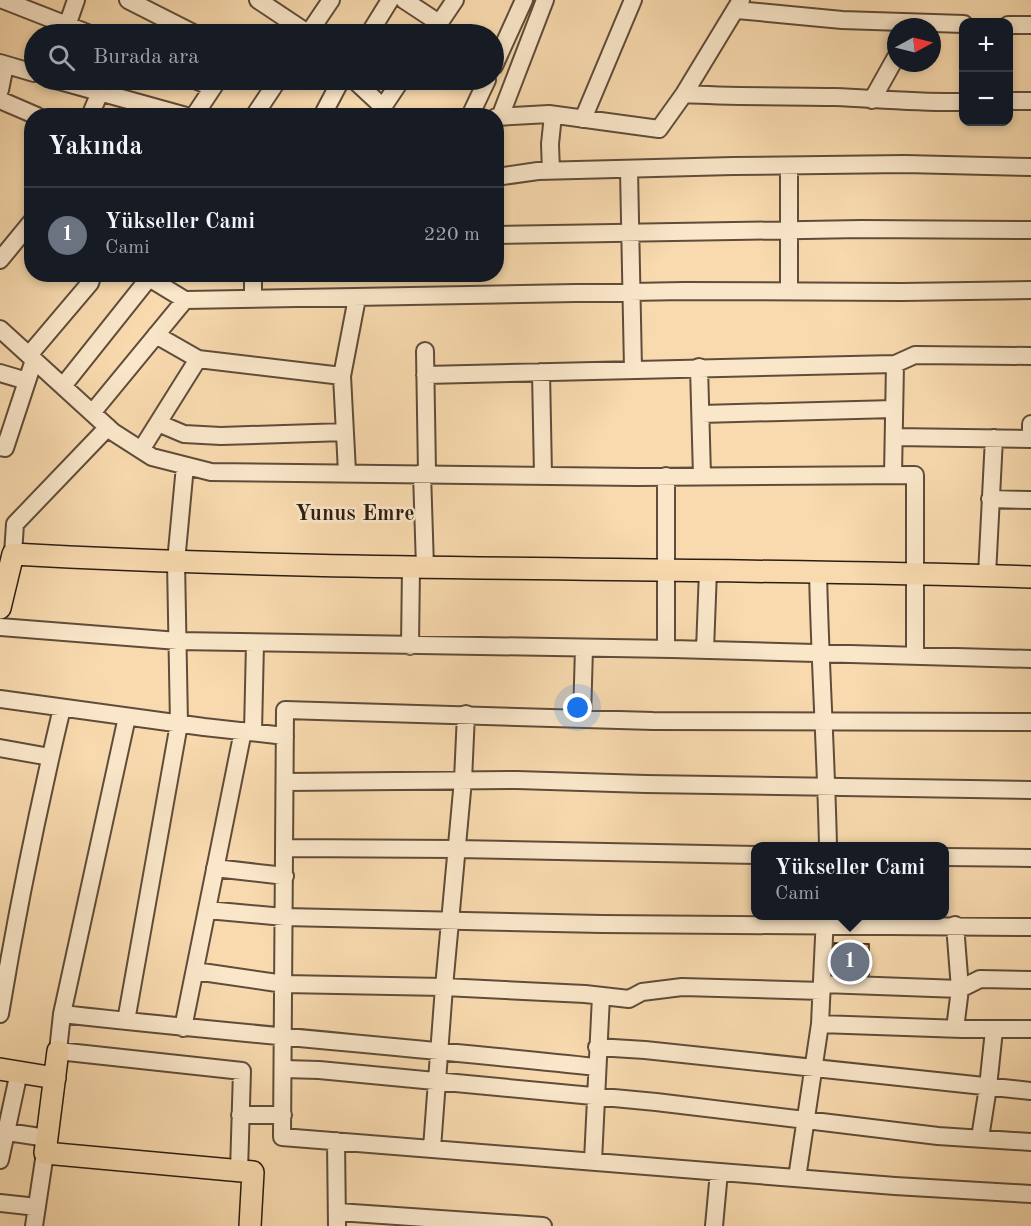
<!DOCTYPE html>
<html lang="tr">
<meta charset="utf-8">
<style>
body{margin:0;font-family:"Old Standard TT",serif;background:#20242c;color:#f1f3f6}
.controls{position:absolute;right:18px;top:18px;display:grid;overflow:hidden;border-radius:12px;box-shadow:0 3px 9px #0003}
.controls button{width:54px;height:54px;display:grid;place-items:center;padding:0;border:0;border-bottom:2px solid #363941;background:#171b24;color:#f1f3f6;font:30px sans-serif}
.compass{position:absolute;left:887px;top:18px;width:54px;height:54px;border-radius:50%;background:#171b24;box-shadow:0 3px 9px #0003;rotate:83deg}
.you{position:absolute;left:578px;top:708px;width:21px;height:21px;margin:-15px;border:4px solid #fff;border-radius:50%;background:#1a73e8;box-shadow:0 0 0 9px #1a73e833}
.badge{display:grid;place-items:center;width:39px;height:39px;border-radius:50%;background:#c59692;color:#fff;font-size:20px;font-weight:700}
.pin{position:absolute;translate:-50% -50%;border:3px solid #fff;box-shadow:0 2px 6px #0006}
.popup{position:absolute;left:751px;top:842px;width:198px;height:78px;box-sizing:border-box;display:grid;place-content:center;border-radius:12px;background:#171b24;filter:drop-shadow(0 2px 4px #0005);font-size:20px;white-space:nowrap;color:#9ea1a6}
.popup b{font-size:22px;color:#f1f3f6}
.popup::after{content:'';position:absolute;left:50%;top:100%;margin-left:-12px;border:12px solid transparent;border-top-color:#171b24}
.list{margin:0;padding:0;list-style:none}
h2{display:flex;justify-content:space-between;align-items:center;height:78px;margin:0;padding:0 24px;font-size:26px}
h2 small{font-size:20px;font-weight:400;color:#9ea1a6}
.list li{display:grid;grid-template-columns:39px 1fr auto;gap:18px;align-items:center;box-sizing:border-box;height:96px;padding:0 24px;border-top:2px solid #363941}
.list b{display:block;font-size:22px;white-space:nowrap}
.list p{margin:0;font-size:20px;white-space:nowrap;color:#9ea1a6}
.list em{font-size:20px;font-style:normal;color:#9ea1a6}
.icon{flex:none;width:33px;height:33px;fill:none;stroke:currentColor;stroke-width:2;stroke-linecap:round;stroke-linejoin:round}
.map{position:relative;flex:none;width:1031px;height:1226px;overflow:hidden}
.search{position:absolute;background:#171b24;box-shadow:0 3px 9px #0003;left:24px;top:24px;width:480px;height:66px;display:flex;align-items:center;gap:15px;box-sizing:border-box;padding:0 21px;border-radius:33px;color:#9ea1a6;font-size:22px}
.panel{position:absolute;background:#171b24;box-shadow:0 3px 9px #0003;left:24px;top:108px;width:480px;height:174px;border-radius:24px}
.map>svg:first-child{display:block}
</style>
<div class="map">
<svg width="1031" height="1226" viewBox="0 0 1031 1226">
<rect width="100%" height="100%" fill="#f8daae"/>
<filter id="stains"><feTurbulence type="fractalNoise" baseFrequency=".00333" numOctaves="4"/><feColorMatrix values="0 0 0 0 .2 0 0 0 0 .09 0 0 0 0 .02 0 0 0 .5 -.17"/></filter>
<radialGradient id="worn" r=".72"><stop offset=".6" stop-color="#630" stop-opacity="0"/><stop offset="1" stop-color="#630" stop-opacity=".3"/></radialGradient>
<path fill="#d59065" stroke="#2c1d13" stroke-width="1.5" d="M834,943l35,1v31l-36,-1z"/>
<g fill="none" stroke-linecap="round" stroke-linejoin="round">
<defs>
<path id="minor" d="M3,0l87,34
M128,0l67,34
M258,0l51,34
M404,0l35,23
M737,10l105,10 122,4
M1008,25h23
M67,26l9,-26
M308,34l23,-34
M369,34l21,-34
M432,34l23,-34
M0,63l34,10
M494,66l30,-66
M56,80l130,36
M195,80l17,7
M354,80l29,27
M0,90l5,-25
M684,94c51,3 101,2 151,3 43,2 86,6 129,5
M0,100l37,16
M872,100l24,-43
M1008,101h23
M90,116l10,-24
M194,116l24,-36
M254,116l24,-36
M322,116l19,-36
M377,116l24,-36
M470,116l17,-36
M496,117l53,-3 110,15 25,-35 57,-94
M500,117l45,-117
M583,119l50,-119
M789,166v125
M629,170l4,199
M551,171l-1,-27 3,-29
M496,177l42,-6 195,-5 172,-2 126,3
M496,235l365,-6 170,1
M0,260l32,-39
M253,274v25
M0,329l113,103 39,25 59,15 426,5 278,-2v181
M156,335l42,24 144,17
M425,351l2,122
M29,355l61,-72 3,-9
M699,367l3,109
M541,372l2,103
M0,373l27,8
M425,375l470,-11 20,-9 116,1
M63,386l86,-108 36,22
M92,413l93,-113 499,-9 218,1 129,-2
M701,414l193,-5
M158,423l26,11 37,2 124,-4
M894,437l137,2v-15
M0,447l5,1 29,-88
M141,450l57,-91
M347,472l-5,-96 15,-78
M422,473l3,94
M893,475l2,-111
M990,499l41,1
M13,554l2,-30 93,-97
M818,572c2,91 8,183 10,274
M987,575l7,-137
M0,627l178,14 494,8 359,10
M410,646l1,-79
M666,649v-173
M705,650l3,-80
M0,699l204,28 81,9
M127,717l-65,297 -4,37 184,20 -3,100
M582,718l2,-70
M1031,722l-378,-1 -368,-11 -3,427 613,49 136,8
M253,732l2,-89
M0,748l50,9
M285,782l232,-2 129,4 385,6
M285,848l172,1 299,6
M944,857l87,1
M215,868l70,8
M207,910l77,7 318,7 429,3
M195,971l89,13 160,3 141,7 44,5 13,-7 40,-5 140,4
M823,984l137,5 20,-10 51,1
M0,1014c17,-103 38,-205 62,-306
M62,1014c178,20 357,34 535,53
M126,1021l53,-297 -3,-162 9,-96
M820,1024l142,5h69
M183,1028l60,-297
M955,1029l5,-40 -5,-64
M597,1047l48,3 386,41
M284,1069l35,1 337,32 282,34 93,6
M240,1115h43
M0,1131l47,7
M980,1138l8,-51 6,-57
M336,1141l1,85
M432,1148l12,-161 19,-207 3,-66
M0,1160l19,-88
M593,1161l8,-165
M797,1178l23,-154 5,-108
M0,1203l37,4
M338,1212l205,14
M34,1226l11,-73
M714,1226l5,-54"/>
<path id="major" d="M0,608l13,-54c339,19 679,12 1018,23
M58,1051l-13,102 208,19 -3,54
M0,1069l55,9"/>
</defs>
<use href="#minor" stroke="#5f4c3a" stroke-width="20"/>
<use href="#major" stroke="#2c1d13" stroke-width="24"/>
<use href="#minor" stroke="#fae7ca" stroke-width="16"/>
<use href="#major" stroke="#f8daae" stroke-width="21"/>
</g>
<g text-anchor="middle" stroke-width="5" stroke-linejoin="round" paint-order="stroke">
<g font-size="22" font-weight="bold" fill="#2c1d13" stroke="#fae7ca">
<text x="355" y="520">Yunus Emre</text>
</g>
</g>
<rect width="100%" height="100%" filter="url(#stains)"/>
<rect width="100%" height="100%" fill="url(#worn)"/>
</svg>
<div class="controls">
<button>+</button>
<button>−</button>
</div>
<svg class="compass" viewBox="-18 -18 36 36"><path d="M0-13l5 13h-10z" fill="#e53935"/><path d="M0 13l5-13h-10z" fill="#9ea1a6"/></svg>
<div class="you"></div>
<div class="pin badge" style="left:850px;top:962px;background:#6b7280">1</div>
<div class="popup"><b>Yükseller Cami</b>Cami</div>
<div class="search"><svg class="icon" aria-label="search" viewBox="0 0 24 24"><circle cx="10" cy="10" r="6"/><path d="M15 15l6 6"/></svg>Burada ara</div>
<section class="panel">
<h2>Yakında<small></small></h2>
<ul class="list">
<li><span class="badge" style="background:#6b7280">1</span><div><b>Yükseller Cami</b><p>Cami</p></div><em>220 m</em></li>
</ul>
</section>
</div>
